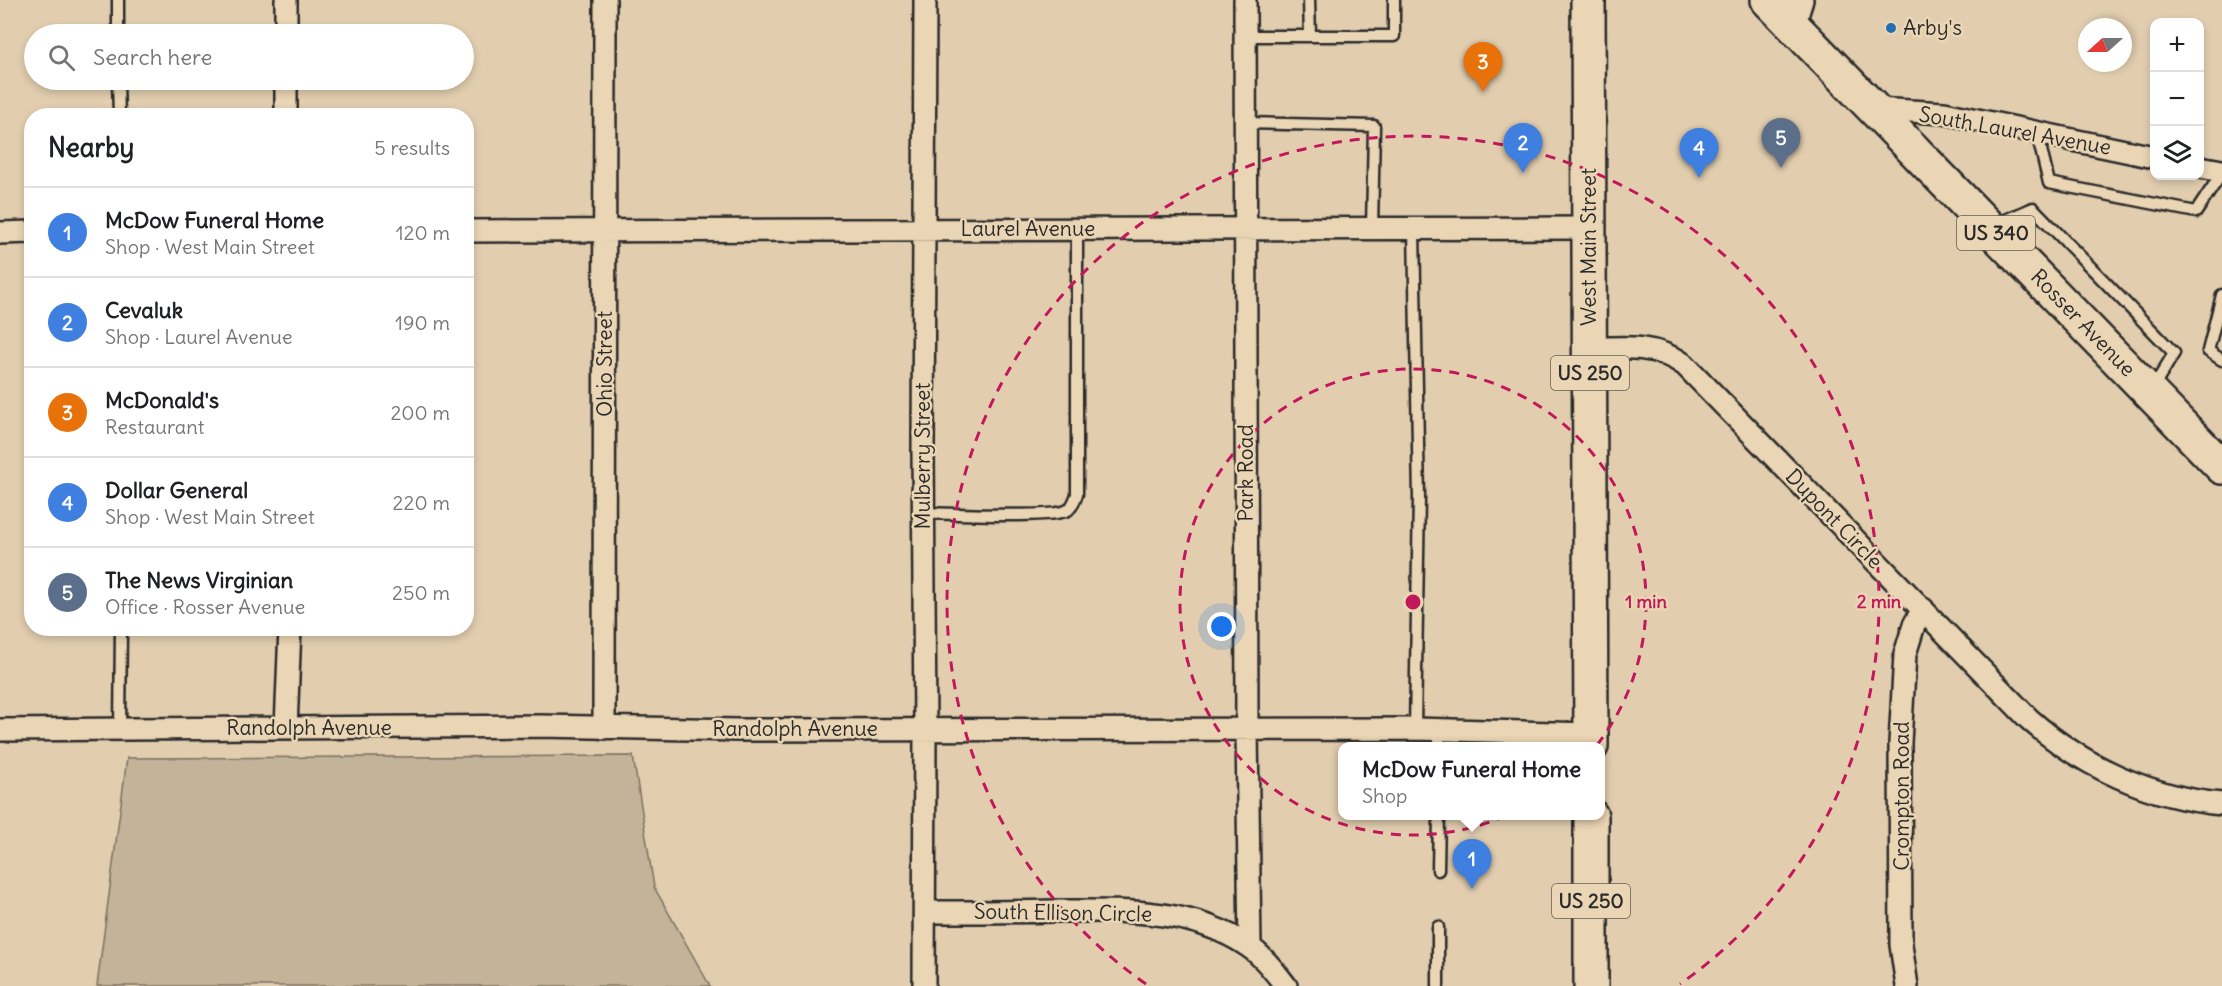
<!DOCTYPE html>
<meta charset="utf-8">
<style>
body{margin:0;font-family:Delius,sans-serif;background:#f2f2f2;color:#202124}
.controls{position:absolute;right:18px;top:18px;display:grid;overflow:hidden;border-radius:12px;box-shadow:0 3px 9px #0003}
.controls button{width:54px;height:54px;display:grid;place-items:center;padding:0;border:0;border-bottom:2px solid #e0e0e0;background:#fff;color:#202124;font:30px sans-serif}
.compass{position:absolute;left:2078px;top:18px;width:54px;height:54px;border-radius:50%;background:#fff;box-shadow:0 3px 9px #0003;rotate:249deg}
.you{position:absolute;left:1222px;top:627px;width:21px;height:21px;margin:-15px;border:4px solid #fff;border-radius:50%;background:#1a73e8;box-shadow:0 0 0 9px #1a73e833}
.badge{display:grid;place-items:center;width:39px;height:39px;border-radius:50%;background:#1f6fb2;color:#fff;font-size:20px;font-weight:700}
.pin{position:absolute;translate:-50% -50px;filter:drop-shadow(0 2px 3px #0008)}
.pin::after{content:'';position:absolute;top:32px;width:21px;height:18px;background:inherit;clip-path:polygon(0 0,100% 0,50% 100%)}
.popup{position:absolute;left:1338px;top:742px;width:267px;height:78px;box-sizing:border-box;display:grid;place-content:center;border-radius:12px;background:#fff;filter:drop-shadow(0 2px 4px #0005);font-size:20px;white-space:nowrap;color:#757577}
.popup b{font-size:22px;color:#202124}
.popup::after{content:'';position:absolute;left:50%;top:100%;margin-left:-12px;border:12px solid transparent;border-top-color:#fff}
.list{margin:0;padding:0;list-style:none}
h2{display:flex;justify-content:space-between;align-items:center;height:78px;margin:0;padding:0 24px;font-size:26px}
h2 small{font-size:20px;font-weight:400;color:#757577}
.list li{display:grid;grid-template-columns:39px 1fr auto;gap:18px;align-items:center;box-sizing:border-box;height:90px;padding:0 24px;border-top:2px solid #e0e0e0}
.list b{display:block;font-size:22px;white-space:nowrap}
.list p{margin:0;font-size:20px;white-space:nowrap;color:#757577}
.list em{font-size:20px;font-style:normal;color:#757577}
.icon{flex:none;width:33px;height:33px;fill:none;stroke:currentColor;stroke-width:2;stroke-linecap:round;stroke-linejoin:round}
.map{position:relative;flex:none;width:2222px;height:986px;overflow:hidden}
.search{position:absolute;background:#fff;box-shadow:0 3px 9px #0003;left:24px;top:24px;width:450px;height:66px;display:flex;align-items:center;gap:15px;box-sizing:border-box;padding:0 21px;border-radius:33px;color:#757577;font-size:22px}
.panel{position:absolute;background:#fff;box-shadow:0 3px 9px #0003;left:24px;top:108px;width:450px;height:528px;border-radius:24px}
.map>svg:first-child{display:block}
</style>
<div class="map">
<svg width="2222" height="986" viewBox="0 0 2222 986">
<rect width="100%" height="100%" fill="#e2ceaf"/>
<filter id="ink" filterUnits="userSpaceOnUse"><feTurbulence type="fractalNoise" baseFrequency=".0167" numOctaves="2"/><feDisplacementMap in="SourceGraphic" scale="12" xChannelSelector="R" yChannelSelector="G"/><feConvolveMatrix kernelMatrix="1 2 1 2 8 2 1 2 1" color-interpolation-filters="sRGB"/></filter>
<g filter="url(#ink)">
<path fill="#c4b399" stroke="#786f62" stroke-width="1.5" d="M633,756l21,131 56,99h-613l30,-228z"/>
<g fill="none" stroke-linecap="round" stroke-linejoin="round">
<defs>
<path id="lane" d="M118,0v34
M1309,0l1,36
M1245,36h149v-36
M118,80l1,36
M1245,123l129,3 -2,103
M2037,133l12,50 147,29 26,-39
M1991,226l42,-18 141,145 -22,37
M1414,229l5,269 -4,231
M2222,295l-14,56 14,9
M923,513c23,0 131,6 145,-3 5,-4 7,-10 9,-16v-265
M120,729l1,-101
M1439,746v-16
M1438,870l1,-54
M1438,986v-59"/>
<path id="street" d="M286,0v34
M1245,0l2,731 3,216
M1794,26l8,-26
M286,80v36
M1876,109l68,4 210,44
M2200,167l22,4
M466,231l1123,-3
M0,233l32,-1
M1589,349c35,-2 67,-5 96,16l344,354c53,47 122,79 193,85
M286,728l4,-100
M604,728l1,-728
M0,730l541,-4 198,4 676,-1 176,5
M925,912c42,0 85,0 128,-1 67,0 137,-4 195,35 15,10 27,26 38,40
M924,986l1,-256 -2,-279 2,-451
M1907,986l-6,-41 -1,-202 5,-89 9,-29 9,-16"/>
<path id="primary" d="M1588,0l3,746
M1768,0l454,467
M1591,816v170"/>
</defs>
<use href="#lane" stroke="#2b2b2b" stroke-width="15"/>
<use href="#street" stroke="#2b2b2b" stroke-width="26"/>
<use href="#primary" stroke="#2b2b2b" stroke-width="38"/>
<use href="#lane" stroke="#ead5b4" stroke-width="10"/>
<use href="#street" stroke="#ead5b4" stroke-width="21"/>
<use href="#primary" stroke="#ead5b4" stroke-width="33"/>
</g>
</g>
<g fill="none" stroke="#c2185b" stroke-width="3" stroke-dasharray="10 8">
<circle cx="1413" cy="602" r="233"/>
<path d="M1146 984A466 466 0 1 1 1680 984"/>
</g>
<circle fill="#1f6fb2" stroke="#ead5b4" stroke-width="2" cx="1891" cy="28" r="6"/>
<g text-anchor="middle" stroke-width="5" stroke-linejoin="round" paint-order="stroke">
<g fill="#ead5b4" stroke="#645e54" stroke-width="1.5">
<rect x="1957" y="216" width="78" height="34" rx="4.5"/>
<rect x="1551" y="356" width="78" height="34" rx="4.5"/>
<rect x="1552" y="884" width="78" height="34" rx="4.5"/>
</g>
<g font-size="20" font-weight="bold" fill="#2b2b2b">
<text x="1996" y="240">US 340</text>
<text x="1590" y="380">US 250</text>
<text x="1591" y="908">US 250</text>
</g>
<g font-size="21" fill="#2b2b2b" stroke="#ead5b4" text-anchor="start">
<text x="1903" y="35">Arby's</text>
</g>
<g font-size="21" fill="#2b2b2b" stroke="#ead5b4">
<text transform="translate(2015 131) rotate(10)" y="7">South Laurel Avenue</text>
<text x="1028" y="236">Laurel Avenue</text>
<text transform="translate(1589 247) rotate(-90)" y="7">West Main Street</text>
<text transform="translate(2083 323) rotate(46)" y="7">Rosser Avenue</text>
<text transform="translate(605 364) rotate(-90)" y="7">Ohio Street</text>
<text transform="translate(923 456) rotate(-90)" y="7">Mulberry Street</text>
<text transform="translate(1246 473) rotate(-90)" y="7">Park Road</text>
<text transform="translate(1834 519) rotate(46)" y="7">Dupont Circle</text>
<text x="309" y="735">Randolph Avenue</text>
<text x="795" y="736">Randolph Avenue</text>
<text transform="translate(1902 796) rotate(-90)" y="7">Crompton Road</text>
<text transform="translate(1063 913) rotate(1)" y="7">South Ellison Circle</text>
</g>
</g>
<circle cx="1413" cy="602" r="9" fill="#c2185b" stroke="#ead5b4" stroke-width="3"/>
<g font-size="18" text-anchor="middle" font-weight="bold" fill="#c2185b" stroke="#ead5b4" stroke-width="5" stroke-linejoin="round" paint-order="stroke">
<text x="1646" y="608">1 min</text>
<text x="1879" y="608">2 min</text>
</g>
</svg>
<div class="controls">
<button>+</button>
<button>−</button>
<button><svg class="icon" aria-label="layers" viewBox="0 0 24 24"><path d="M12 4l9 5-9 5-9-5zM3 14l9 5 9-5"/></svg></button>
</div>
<svg class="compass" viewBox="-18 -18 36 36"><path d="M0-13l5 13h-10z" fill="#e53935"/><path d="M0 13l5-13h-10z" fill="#757577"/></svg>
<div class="you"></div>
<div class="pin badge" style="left:1472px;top:889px;background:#3f7fe0">1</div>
<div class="popup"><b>McDow Funeral Home</b>Shop</div>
<div class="pin badge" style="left:1523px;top:173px;background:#3f7fe0">2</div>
<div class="pin badge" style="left:1483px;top:92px;background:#e8710a">3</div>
<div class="pin badge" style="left:1699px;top:178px;background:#3f7fe0">4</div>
<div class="pin badge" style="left:1781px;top:168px;background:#5c6f8a">5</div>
<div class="search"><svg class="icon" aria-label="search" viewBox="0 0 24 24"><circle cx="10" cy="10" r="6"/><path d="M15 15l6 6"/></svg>Search here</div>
<section class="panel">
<h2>Nearby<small>5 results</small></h2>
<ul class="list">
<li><span class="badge" style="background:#3f7fe0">1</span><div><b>McDow Funeral Home</b><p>Shop · West Main Street</p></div><em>120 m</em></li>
<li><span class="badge" style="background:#3f7fe0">2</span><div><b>Cevaluk</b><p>Shop · Laurel Avenue</p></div><em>190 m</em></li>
<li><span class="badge" style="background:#e8710a">3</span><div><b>McDonald's</b><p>Restaurant</p></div><em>200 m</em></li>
<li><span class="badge" style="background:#3f7fe0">4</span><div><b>Dollar General</b><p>Shop · West Main Street</p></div><em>220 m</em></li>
<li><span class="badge" style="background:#5c6f8a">5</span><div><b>The News Virginian</b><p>Office · Rosser Avenue</p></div><em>250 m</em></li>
</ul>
</section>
</div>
